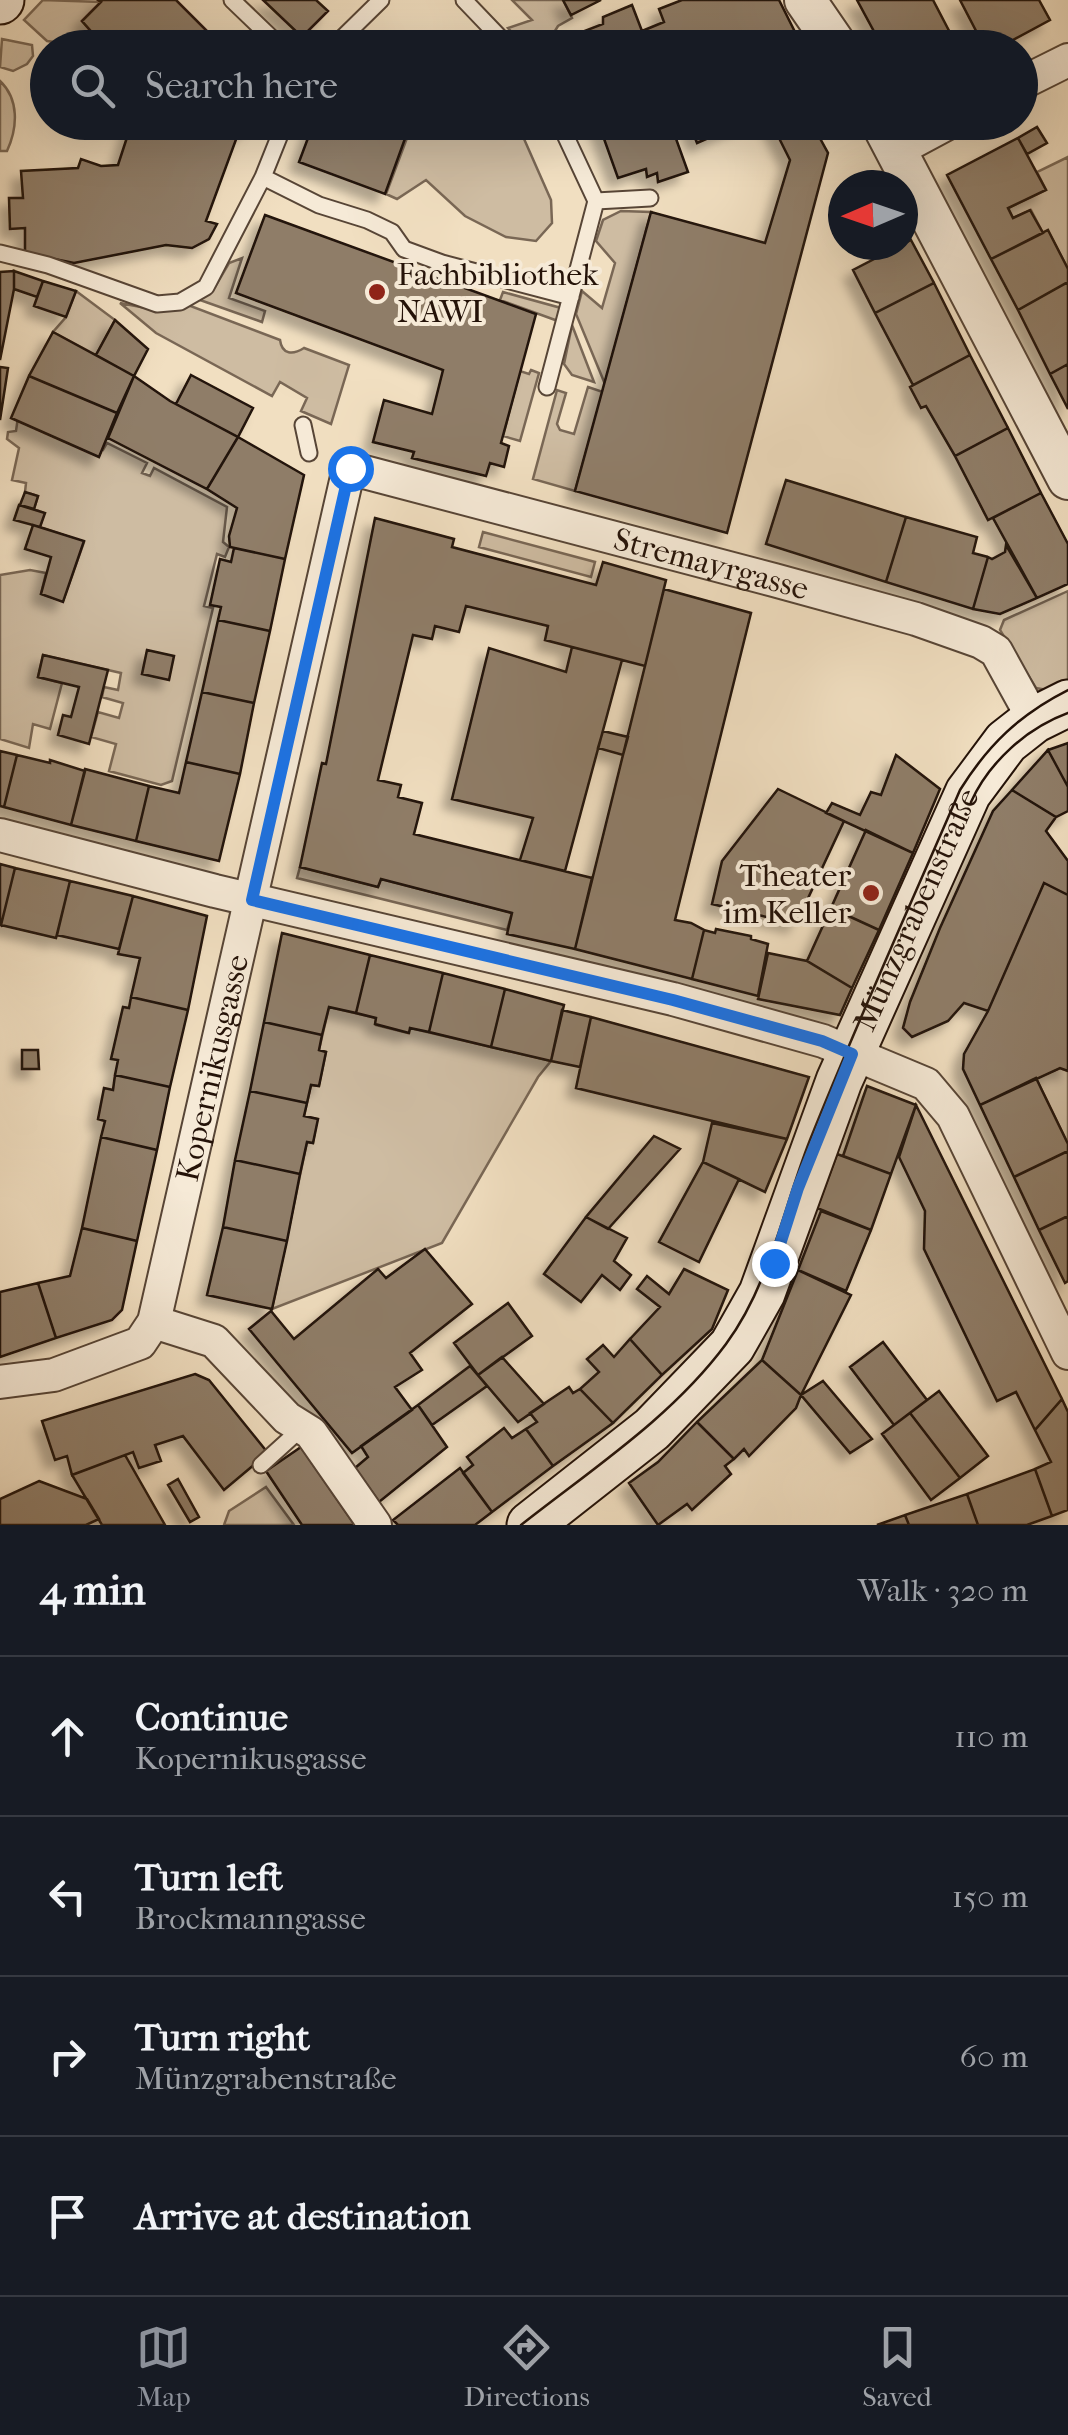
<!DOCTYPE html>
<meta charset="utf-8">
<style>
body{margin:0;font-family:"IM FELL French Canon",serif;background:#20242c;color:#f1f3f6}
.compass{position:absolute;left:828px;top:170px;width:90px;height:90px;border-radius:50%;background:#171b24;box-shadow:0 10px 40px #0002;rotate:268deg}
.stop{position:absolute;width:30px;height:30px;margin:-22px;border:8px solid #1a73e8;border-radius:50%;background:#fff}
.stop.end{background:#1a73e8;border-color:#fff;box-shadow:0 2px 10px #0008}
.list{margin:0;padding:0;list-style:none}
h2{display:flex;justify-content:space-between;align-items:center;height:130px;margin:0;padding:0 40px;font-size:42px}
h2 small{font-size:32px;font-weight:400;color:#9ea1a6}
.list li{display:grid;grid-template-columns:65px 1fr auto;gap:30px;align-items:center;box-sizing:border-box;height:160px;padding:0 40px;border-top:2px solid #363941}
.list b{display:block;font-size:38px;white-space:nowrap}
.list p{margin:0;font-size:32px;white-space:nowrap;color:#9ea1a6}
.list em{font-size:32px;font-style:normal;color:#9ea1a6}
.icon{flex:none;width:55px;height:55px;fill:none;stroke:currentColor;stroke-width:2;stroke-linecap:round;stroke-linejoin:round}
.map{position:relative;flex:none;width:1068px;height:1525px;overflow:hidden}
.search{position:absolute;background:#171b24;box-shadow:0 10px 40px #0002;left:30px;right:30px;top:30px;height:110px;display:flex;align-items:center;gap:25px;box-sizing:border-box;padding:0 35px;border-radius:55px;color:#9ea1a6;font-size:38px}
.sheet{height:770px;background:#171b24}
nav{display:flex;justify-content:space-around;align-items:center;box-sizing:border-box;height:140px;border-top:2px solid #363941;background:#171b24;font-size:28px;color:#9ea1a6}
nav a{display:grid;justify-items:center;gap:5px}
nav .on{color:#8c9099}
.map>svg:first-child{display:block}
</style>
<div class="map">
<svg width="1068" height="1525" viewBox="0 0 1068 1525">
<defs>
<filter id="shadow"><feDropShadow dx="-9" dy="9" stdDeviation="5" flood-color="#0004"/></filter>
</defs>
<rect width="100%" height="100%" fill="#f1dfc1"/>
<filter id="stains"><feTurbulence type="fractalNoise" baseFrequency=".002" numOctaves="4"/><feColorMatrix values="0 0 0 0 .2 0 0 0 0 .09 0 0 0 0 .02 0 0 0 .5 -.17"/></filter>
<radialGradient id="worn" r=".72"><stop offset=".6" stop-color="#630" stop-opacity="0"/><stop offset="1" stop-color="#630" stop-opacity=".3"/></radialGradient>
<path fill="#cebca2" stroke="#796755" stroke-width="2.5" d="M43,0l58,2 -19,19 14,16 -1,10 -48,-6 -23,-21z
M512,0h51l9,18 -14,8 -13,21h-20l-17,-19 24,-8z
M2,39l30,6 1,11 -6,8 -14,7 -13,-4z
M0,81c19,18 18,46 7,70h-7z
M413,122l104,1 34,77 1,23 -16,18 -30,-4 -41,-21 -39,-36 -29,19 -11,-5z
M1068,157v112l-20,-38 -5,2 -12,-23 -18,8 -5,-10 38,-18 -9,-18z
M621,211l30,1 -46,172 -29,-70 6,-23 20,17 13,-45 -19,-22 7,-21z
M242,258l-13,40 36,13 -3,11 -62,-22 15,-13 14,-24z
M76,291l39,29 -19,35 -43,-23 13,-15z
M503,292l58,16 -3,13 -58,-21z
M120,303l36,7 32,-5 92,35c2,15 13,15 24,8l45,17 -18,59 -30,-13 6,-13 -27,-16 -8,14 -116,-63z
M572,325l22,57 -22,-7 -8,-11z
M531,370l8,3 -19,68 -17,-5 17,-65 9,3z
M588,387l15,5 -28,99 -42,-12 24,-89 9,3 -9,31 3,6 14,4z
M18,417l85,33 4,-7 40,20 -5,10 8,3 4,-8 73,39 -4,35 6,5 -4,10 -8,-3 -13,52 9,2 -41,173 -11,4 -52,-14 7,-27 -25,-7 7,-25 21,6 4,-15 -21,-6 2,-10 14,3 3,-17 -78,-18 -5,22 24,6 -12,46 -17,-5 -4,24 -29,-9v-164l30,-5 16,3 -5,21 22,7 21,-59 -44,-15 4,-14 -10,-4 4,-13 -13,-4 1,-9 -14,-3 7,-32 -12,-9 1,-7 8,-1z
M483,532l112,30 -4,15 -112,-30z
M1068,591v90l-21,9 -11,-2 -36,-58 4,-10z
M300,867l78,20 3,-8 131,34 -5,17 -210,-52z
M329,1007l47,11v7l32,8 2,-5 141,33 -13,16 -96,166 -170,66 35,-167 6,1 4,-24 -13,-3 7,-31h8l7,-33 -7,-2z
M1060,1068l8,3v73l-32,-66z
M266,1487l28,38h-70l5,-14z"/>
<path fill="#8f7d68" stroke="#241208" stroke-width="2.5" filter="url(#shadow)" d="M98,0h78l48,48h-129l1,-11 -14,-16 19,-19z
M263,0h53l12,11 -26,26z
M563,0h38l-30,15z
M682,0h97l24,48h-81l-3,-7 -8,7h-139l-3,-11 34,-13v-7l29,-12 10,26 22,-9 -5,-13z
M857,0h76l25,48h-75z
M960,0h79l11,20 -52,28h-13z
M132,122h121l-15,12 -32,87 11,3 -8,15 -17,9 -26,-3 -92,18 -49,-10v-25l-15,1 -1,-31h14l-2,-27 57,-3 3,-9 20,7 17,-1z
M314,122h97l-26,72 -86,-32z
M598,122h72l18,50 -30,10 -1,-9 -10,4 -1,-8 -28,9z
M689,122h56l-48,21z
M771,122h40l17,31 -101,380 -152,-42 76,-279 114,31 25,-83z
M1037,127l10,16 -20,11 -9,-16z
M1018,138l28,52 -38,18 5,10 17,-8 13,23 -52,26 -44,-84z
M265,215l271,99 -35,129 8,3 -5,21 -14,-4 -4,13 -74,-18 2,-6 -41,-10 11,-42 48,14 11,-44 -207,-77z
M1048,230l20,39v13l-50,28 -27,-51z
M911,240l23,43 -59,30 -22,-43z
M14,271v18l-14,71v-88z
M14,271l29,10 -6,16 -23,-8z
M43,281l33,10 -10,26 -32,-11z
M1068,282v82l-18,10 -32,-64z
M934,283l36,72 -57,30 -38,-72z
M115,320l33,29 -14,27 -38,-21z
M53,332l81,44 -17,37 -88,-37z
M970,355l38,73 -53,28 -29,-50 -5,2 -11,-21z
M1068,364v45l-18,-35z
M0,367l8,1 -8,52z
M191,375l62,33 -15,29 -62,-33z
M29,376l88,37 -18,44 -88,-39z
M134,376l36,25 68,36 -31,52 -99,-51z
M1008,428l33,65 -53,27 -33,-64z
M238,437l66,38 -19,84 -55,-12 -1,-11 8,-28 -30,-19z
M786,480l120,37 -20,65 -120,-38z
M25,492l13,4 -4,13 -14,-4z
M1041,493l27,51v40l-31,14 -44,-80z
M19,505l26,8 -5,14 -26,-7z
M906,517l71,20 -4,16 15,4 -15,52 -87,-27z
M375,518l79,21 -2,8 144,38 7,-23 63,18 -21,86 -100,-26 3,-14 -82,-20 -7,26 -24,-6 -3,13 -19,-4 -35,145 23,5 -3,12 24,6 -8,31 178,44 -17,71 -68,-15 5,-21 -131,-34 -3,8 -78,-20 22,-104 4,1z
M33,525l51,16 -21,61 -22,-8 10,-37 -26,-8z
M1006,545l31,53 -37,16 -27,-5 15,-52 4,2 13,-7z
M234,548l51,11 -15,72 -52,-11 3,-13 -11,-2 10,-46 11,3z
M664,589l87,24 -76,307 16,3 13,7 -12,49 -117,-30z
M218,620l52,11 -16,72 -52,-11z
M572,647l50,13 -57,211 -45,-11 13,-42 -81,-19 37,-151 77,24z
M147,650l27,6 -5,24 -27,-6z
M43,655l65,15 -19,74 -31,-9 5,-20 8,2 8,-30 -41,-10z
M202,692l52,11 -14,71 -54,-12z
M603,731l25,6 -5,18 -25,-7z
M1068,743v44l-20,-37z
M1048,750l20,37v24l-12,6 -44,-27z
M0,751l17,4 -13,52 -4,-1z
M17,755l33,8v-3l35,11 -14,54 -67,-18z
M896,755l44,34 -27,64 -87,-40 6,-10 28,12 11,-23 10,3z
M186,762l54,12 -21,87 -83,-20 13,-55 30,7z
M85,769l64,17 -13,55 -65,-16z
M778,789l66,32 -48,103 -84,-20 10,-43z
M1012,790l44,27 -10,14 22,30v34l-24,-12 -56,128 -24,-8 -16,18 -36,16 -9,-9 7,-26 30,-74 53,-117z
M866,830l47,23 -34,77 -48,-22z
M0,864l15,4 -14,57 -1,-1z
M15,868l55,13 -14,57 -55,-13z
M70,881l63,15 -14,53 -62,-14z
M1044,883l24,12v176l-8,-3 -80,37 -17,-36 1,-15 24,-43z
M133,896l74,20 -19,94 -57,-13 9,-39 -22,-4z
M831,908l48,22 -27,58 -45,-27z
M716,929l35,7v3l17,5 -10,52 -66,-17 12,-49 11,3z
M282,933l88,22 -14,58 -27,-6 -7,28 -58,-13z
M768,953l39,8 45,27 -12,27 -82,-16z
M370,955l73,18 -14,59 -19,-4 -1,5 -34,-9 1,-6 -20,-5z
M443,973l62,16 -14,58 -62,-15z
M505,989l59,16 -13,56 -60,-14z
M131,997l57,13 -18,77 -55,-12 3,-15 -7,-1 12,-52 6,1z
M562,1010l29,7 -11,50 -29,-6z
M591,1017l218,60 -22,62 -211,-51z
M264,1022l58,13 -3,15 7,2 -7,34 -8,-1 -4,18 -57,-12z
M22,1050h16l1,19h-17z
M115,1075l55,12 -13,63 -56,-13 4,-16 -7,-2 6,-31 9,2z
M1036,1078l32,66v7l-54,26 -34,-72z
M867,1086l49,19 -25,69 -48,-18z
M250,1091l57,12 -3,13 14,3 -5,24 -6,-1 -7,32 -65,-14z
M916,1105l146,294 -27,31 -19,-38 -19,9 -73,-152 1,-38 -26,-54z
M712,1123l75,16 -22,53 -62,-30z
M654,1136l26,13 -72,80 -22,-12z
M101,1137l56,13 -20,91 -55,-13z
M1068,1151v65l-29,14 -25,-53z
M837,1154l54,20 -20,56 -54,-22z
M235,1160l65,14 -13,67 -64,-14z
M703,1162l36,17 -40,83 -40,-20z
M821,1211l50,19 -25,61 -48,-21z
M1068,1216v65l-3,2 -26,-53z
M586,1217l41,21 -13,23 17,14 -11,15 -18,-15 -21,27 -37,-28z
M223,1227l64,14 -15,68 -65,-14z
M82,1228l55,13 -15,69 -10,10 -56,18 -18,-55 32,-7z
M425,1249l47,55 -62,49 12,17 -27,17 17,23 -60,43 -103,-124 22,-18 23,28 84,-70 8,9z
M684,1269l44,21 -16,39 -50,46 -32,-36 30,-32 -23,-18 10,-13 22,18z
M798,1270l53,25 -50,100 -39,-35z
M38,1283l18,55 -56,19v-65z
M508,1303l24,33 -54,39 -24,-32z
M630,1339l32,36 -49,48 -33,-34 19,-17 -12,-13 16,-14 11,12z
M883,1342l44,58 -33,25 -44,-58z
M502,1357l42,47 -26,18 -40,-47z
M762,1360l39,35 -5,13 -47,48 -5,-7 -10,10 -37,-37z
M470,1366l17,20 -55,39 -14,-20z
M195,1374l14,6 59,73 -44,37 -41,-54 -28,9 6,16 -22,7 -6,-16 -61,23 -5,-19 -12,4 -13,-39z
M823,1381l49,58 -22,14 -49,-58z
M569,1387l4,6 7,-4 33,34 -60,43 -27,-37 11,-7 -7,-9z
M939,1391l49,65 -28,22 -50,-65z
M1062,1399l6,13v98l-16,6 -17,-47 16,-7 -16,-32z
M418,1405l29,42 -68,55 -24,-34 13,-11 -7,-11z
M910,1413l50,65 -29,22 -49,-66z
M697,1422l37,37 -9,7 6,8 -39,36 -5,-6 -29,21 -29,-42 29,-21z
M504,1428l8,10 14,-9 27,37 -61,46 -29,-39 10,-8 -6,-8z
M301,1447l54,78h-53l-36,-54z
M125,1455l40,70h-63l-30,-50z
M460,1468l32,44 -17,13h-77l-5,-5z
M1035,1469l17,47 -25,9h-49l-11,-31z
M178,1479l21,38 -9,5 -22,-37z
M39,1481l48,18 12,20 -13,6h-86v-26z
M967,1494l11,31h-69l-4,-10z
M905,1515l4,10h-32z"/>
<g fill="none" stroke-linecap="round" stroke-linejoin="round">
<defs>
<path id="service" d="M232,0l50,48
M464,0l46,48
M332,48l49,-48
M263,177l22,-55
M596,201l54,-3
M0,253l48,12 109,39 23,-2 26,-15 57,-110 56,28 48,15 25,12 12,17 38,14 129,34
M547,387l49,-186 -37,-79
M303,425l6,28
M261,1465l32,-29 4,-12"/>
<g id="minor">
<path d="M1020,84l48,-24"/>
<path d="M896,151l54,-29"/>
<path d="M0,835l215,56 458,108 150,42 103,43 27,32 115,237"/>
<path d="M154,1322l60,19 73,77 24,15 64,92"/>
<path id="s1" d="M0,1382l54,-7 86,-32 14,-21 195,-854 425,112 142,39 65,23 15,9 38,69"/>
</g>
<path id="tertiary" d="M805,0l33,48
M881,122l187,357"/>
<g id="secondary">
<path d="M0,1l1,-1"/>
<path id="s2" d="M530,1525l122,-96 80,-83 30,-53 77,-212 129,-288 38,-51 28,-22 34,-17"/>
</g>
</defs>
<use href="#service" stroke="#574536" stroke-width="19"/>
<use href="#minor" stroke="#574536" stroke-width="36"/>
<use href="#tertiary" stroke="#574536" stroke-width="44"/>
<use href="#secondary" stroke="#241208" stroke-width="49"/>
<use href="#service" stroke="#f6ead7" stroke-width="15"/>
<use href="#minor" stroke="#f6ead7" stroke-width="32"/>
<use href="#tertiary" stroke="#f6ead7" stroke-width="40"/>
<use href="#secondary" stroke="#f6ead7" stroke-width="45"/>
<path stroke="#241208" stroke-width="2.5" d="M971,802c18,-40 56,-74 97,-89
M521,1525c71,-56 151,-108 205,-181 44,-59 57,-136 84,-204 47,-118 100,-234 150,-350 28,-45 60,-76 108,-100"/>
</g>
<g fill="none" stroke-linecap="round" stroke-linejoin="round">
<path stroke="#1a73e8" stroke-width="12" d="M350,468l-98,432 421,100 149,41 30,13 -54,134 -24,75"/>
</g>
<g fill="#8f2418" stroke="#f6ead7" stroke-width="4">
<circle cx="377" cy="292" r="10"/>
<circle cx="871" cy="893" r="10"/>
</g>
<g text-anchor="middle" stroke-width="8" stroke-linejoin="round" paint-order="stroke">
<g font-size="32" fill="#241208" stroke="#f6ead7" text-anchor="start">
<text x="397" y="285">Fachbibliothek<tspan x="397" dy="37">NAWI</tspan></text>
<text x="851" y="886" text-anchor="end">Theater<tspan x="851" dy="37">im Keller</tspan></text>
</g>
<g font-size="32" fill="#241208" stroke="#f6ead7">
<text dy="11" stroke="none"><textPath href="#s1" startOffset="1422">Stremayrgasse</textPath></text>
<text dy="11" stroke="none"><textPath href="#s2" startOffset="745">Münzgrabenstraße</textPath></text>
<text dy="11" stroke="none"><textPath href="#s1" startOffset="432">Kopernikusgasse</textPath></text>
</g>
</g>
<rect width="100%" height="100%" filter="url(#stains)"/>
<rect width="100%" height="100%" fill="url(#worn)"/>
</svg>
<svg class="compass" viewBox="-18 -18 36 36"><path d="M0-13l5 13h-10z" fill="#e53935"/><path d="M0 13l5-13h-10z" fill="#9ea1a6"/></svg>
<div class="stop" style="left:350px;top:468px"></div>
<div class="stop end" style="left:774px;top:1263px"></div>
<div class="search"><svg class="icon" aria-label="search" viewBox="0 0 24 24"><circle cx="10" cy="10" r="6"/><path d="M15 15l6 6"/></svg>Search here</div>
</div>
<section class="sheet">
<h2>4 min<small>Walk · 320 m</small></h2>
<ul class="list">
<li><svg class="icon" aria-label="ahead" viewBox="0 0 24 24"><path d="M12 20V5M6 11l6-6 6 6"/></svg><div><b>Continue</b><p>Kopernikusgasse</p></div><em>110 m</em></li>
<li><svg class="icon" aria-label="left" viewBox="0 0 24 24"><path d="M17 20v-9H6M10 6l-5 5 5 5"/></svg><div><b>Turn left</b><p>Brockmanngasse</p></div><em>150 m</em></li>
<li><svg class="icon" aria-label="right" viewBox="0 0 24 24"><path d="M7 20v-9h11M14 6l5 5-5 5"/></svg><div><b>Turn right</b><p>Münzgrabenstraße</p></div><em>60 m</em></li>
<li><svg class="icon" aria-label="arrive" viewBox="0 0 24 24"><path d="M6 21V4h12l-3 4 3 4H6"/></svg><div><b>Arrive at destination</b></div></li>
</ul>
</section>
<nav>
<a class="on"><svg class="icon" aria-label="map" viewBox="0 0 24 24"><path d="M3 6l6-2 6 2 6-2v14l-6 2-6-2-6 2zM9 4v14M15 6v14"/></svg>Map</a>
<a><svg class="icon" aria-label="directions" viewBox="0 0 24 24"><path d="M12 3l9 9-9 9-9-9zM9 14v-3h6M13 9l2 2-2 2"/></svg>Directions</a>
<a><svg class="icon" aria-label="saved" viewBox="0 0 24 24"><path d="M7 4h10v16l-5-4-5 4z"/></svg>Saved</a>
</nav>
